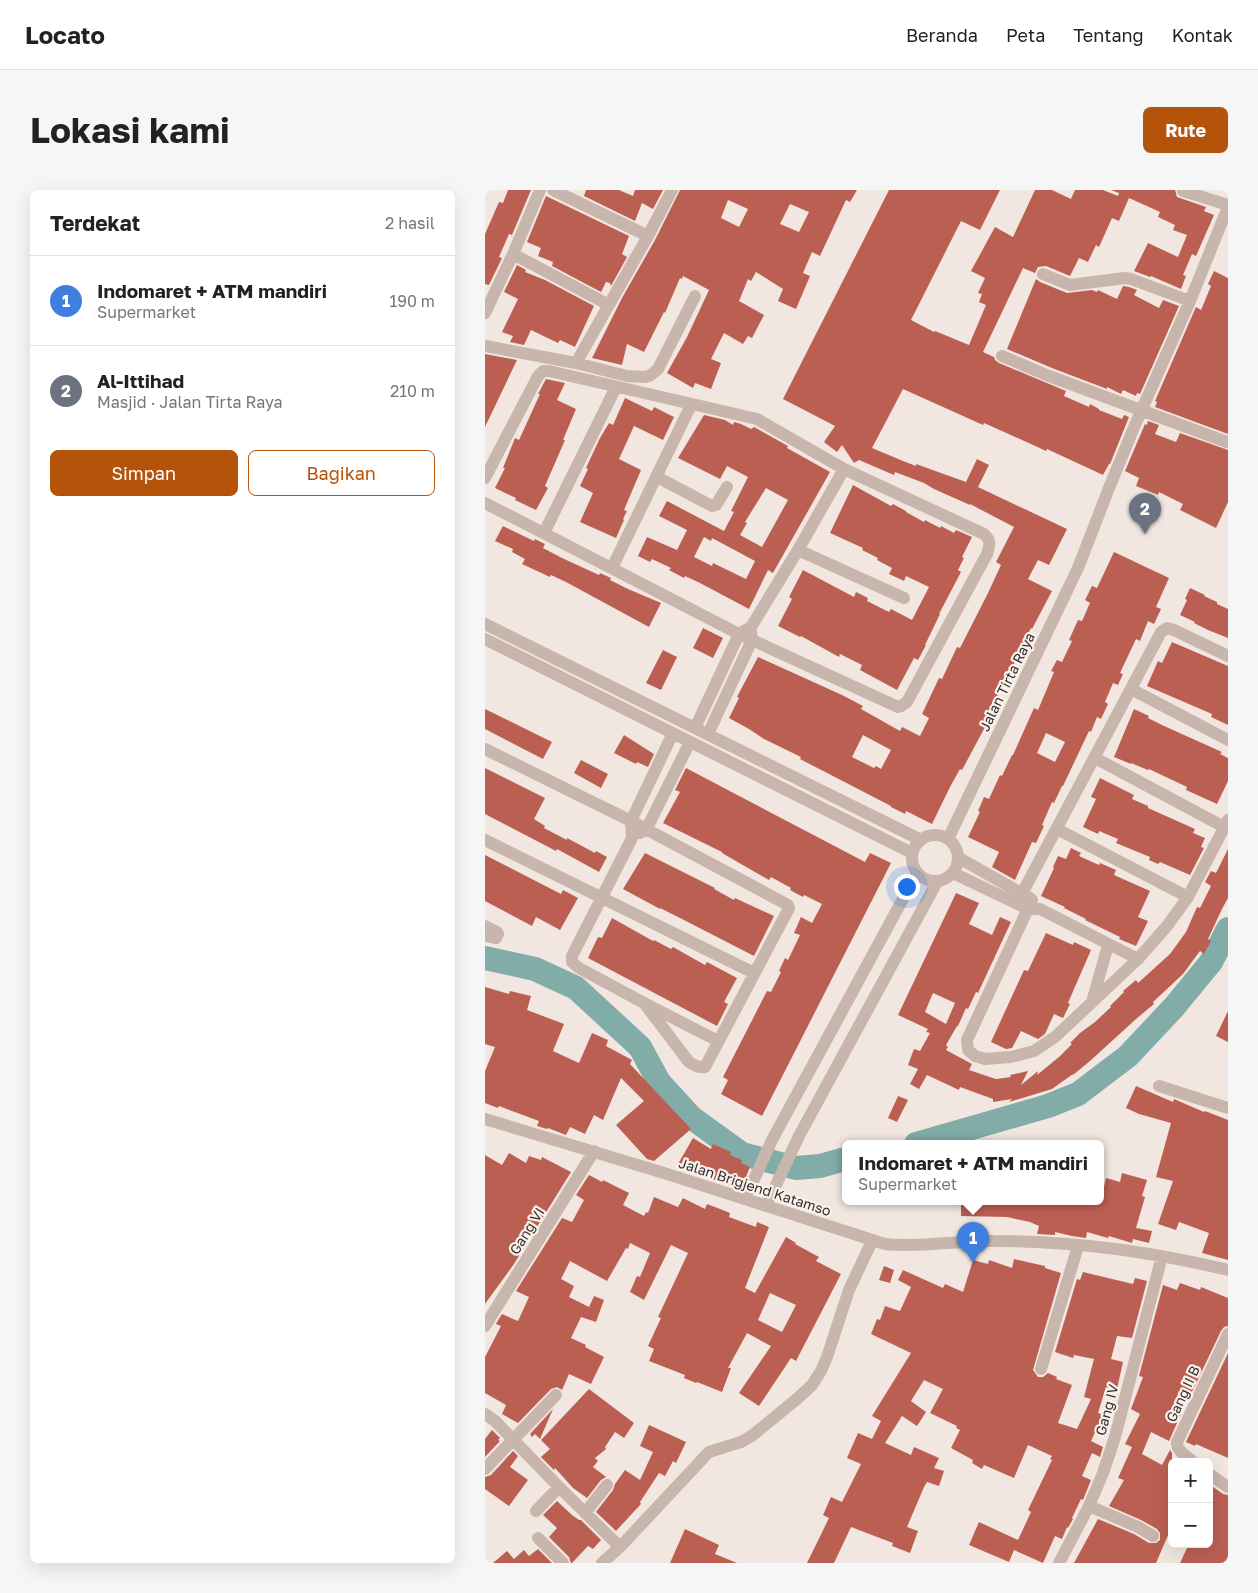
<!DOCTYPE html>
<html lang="id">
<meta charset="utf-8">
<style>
body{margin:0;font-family:"Golos Text",sans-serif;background:#f6f6f6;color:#222}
.controls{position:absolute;right:15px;bottom:15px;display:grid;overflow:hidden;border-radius:8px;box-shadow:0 5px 20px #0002}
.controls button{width:45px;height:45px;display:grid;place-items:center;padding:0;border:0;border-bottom:1px solid #e0e0e0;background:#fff;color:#222;font:25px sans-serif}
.you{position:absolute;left:421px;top:696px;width:18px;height:18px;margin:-12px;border:4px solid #fff;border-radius:50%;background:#1a73e8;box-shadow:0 0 0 8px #1a73e833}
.badge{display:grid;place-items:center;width:32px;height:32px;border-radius:50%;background:#b45309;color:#fff;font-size:16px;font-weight:700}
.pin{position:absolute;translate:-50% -41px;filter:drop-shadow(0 1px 2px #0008)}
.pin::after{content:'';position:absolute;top:26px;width:18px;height:15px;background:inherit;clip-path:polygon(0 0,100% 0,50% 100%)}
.popup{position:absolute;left:357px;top:950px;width:262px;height:65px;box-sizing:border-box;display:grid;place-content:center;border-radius:8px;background:#fff;filter:drop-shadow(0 1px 4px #0005);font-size:16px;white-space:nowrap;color:#767676}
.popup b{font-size:19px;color:#222}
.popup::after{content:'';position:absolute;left:50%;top:100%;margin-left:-10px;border:10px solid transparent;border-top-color:#fff}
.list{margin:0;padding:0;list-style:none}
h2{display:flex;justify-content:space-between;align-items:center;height:65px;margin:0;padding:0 20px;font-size:21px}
h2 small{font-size:16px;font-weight:400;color:#767676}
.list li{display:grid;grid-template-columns:32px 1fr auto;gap:15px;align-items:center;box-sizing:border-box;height:90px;padding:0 20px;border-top:1px solid #e0e0e0}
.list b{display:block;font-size:19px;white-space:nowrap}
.list p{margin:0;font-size:16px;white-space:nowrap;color:#767676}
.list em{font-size:16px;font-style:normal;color:#767676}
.actions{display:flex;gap:10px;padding:15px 20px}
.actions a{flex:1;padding:11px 0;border:1px solid #b45309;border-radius:8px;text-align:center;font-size:18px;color:#b45309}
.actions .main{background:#b45309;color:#fff}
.map{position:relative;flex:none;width:743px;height:1373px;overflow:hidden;border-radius:8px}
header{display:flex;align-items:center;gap:30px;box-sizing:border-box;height:70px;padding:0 25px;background:#fff;border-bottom:1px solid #e0e0e0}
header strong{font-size:24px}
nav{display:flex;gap:28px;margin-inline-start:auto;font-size:18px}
.intro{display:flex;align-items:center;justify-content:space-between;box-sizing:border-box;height:120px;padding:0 30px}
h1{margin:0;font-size:35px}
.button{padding:12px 22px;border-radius:8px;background:#b45309;color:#fff;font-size:18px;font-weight:700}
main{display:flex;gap:30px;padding:0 30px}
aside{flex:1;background:#fff;border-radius:8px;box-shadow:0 5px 20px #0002}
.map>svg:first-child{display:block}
</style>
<header>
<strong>Locato</strong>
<nav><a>Beranda</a><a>Peta</a><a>Tentang</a><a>Kontak</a></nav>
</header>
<div class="intro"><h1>Lokasi kami</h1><a class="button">Rute</a></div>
<main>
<aside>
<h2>Terdekat<small>2 hasil</small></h2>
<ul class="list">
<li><span class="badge" style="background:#3f7fe0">1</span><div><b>Indomaret + ATM mandiri</b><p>Supermarket</p></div><em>190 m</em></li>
<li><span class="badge" style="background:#6b7280">2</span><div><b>Al-Ittihad</b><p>Masjid · Jalan Tirta Raya</p></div><em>210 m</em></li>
</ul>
<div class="actions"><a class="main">Simpan</a><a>Bagikan</a></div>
</aside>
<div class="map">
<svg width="743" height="1373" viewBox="0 0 743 1373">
<rect width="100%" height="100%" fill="#f1e7e0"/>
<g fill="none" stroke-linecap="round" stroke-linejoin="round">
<path stroke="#81aca8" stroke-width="24" d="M0,768l50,11 41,19 64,59 19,35 33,36 50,36 54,14 24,-2 25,-7
M431,954l132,-38 30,-12 50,-38 46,-49 37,-45 17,-33"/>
</g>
<path fill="#bc5f53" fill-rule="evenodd" d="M23,0h23l-19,45 -3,-1 -10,23 3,1 -13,27 -4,-1v-50l14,-32 4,1z
M101,0h33l14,6 2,-6h28l-10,19 -11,-6 -7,18 -51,-25z
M195,0h177l-7,12 -4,-2 -26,56 -8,-4 -9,21 7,3 -14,33 -18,-8 5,-12 -27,-17 -5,9 -3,-2 -9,22 25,14 -12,23 -4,-2 -5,8 -19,-11 -13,26 10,4 -10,26 -16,-6 -2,5 -26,-15 20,-36 22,-47 -26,-14 -1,3 -2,-1 -15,35 -1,-1 -20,40 -17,-8 -5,21 -30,-7 30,-60 33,-58zM243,10l20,9 -9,18 -18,-9zM305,14l19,8 -10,20 -19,-8z
M404,0h111l-20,40 -19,-9 -50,99 23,12 1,-1 34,14 17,-40 -7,-3 3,-8 -4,-1 7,-15 -14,-7 24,-44 18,10 22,-47h17l19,9 4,-9h28l15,6 1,-3 -8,-3h64l2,7 29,10 -2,4 10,4 -18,41 -4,-2 -9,21 3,1 -5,13 -30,-13 -1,1 -16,-6 14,-28 30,14 9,-22 -14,-5 2,-5 -17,-8 2,-5 -31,-14 -10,23 -7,-3 -13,29 -3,-2 -8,17 -9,-4 -9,18 -24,-10 -8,1 -3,6 -12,-5 -40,84 11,5 1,3 4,3 67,28 -2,5 25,11 1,-3 9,5v1l23,9 2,-4 5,2 -19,47h-1l-6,11 -56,-26 -1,2 -13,-6 -49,-22 -1,2 -80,-36 -31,59 31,13 13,5v-2l50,18 11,-23 12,6 -11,22 89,42 -18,36 -11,-5 -10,19 24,12 -20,38 -1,-1 -15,29 1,1 -20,39 3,1 -9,18 -29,54 -2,-1 -10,18 -18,37 -26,-13 -1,3 -14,-7v-1l-91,-47 1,-2 -37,-18 -15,-10 -20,-11 10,-20 -2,-1 21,-40 84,38 21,11 -2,3 39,22 2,-4 18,9 9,-18 -7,-4 17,-36 3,1 15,-32 3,1 28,-55 13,-28 -5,-3 18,-35 -44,-23v1l-36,-16 -10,-6 -29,-11 -1,3 -35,-15 -5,3 -12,-18 -5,7 -13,-10 11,-16 -52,-27zM378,545l28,15 -10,19 -5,-3 -2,2 -22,-11z
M61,6l83,40 -7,18 5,3 -16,29 -1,-3 -4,-1 -5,10 -49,-26 1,-4 -15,-6 3,-8 -14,-6z
M32,75l9,5 -1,2 20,8 49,26 -19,41 -15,-7 -2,3 -27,-13 -7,15 -14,-3 3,-6 -11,-4 16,-33 -14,-7z
M729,81l14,7v156l-73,-27 2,-5 -2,-1 41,-94 5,3 10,-24 -3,-2z
M551,89l4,3 27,11 25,-3 5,2 1,-2 19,9 6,-13 6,1 8,3 -3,5 25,13 4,-8 16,6 -39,88 -3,-1 -1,3 -13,-6 -2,4 -14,-7v2l-55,-21 -45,-19z
M0,164l32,6 -32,67z
M61,189l19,4 -8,17 19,9 -13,31h2l-20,46 3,2 -12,22 -21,-10 1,-2 -21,-10 10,-20h-2l12,-30 4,2 21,-46h-2z
M140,208l27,13 2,-4 20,10 -11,23 -29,-14 -15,33 22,11 -17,40 3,1 -4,8 1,1 -8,18 -36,-16 13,-29 -13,-7 8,-17 -2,-1 14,-30 9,-15 4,2z
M219,225l21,5 8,5 1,-3 7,2 10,5 3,-2 34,19 -1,2 43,24 -57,101 -5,-3 -19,39 -49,-26 -15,-7 -1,2 -15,-8 2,-2 -19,-9 -2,3 -12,-6 9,-19 30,13 10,-20 -28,-14 8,-15 57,30 10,-19 -3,-1 17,-34 -21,-11 -7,13 -42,-21zM281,298l22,12 -26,47 -22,-12 7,-12 -2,-1zM219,347l7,4 1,-3 43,23 -9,18 -33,-16 -1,3 -18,-9z
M663,231l11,4 -4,9 21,8 4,-9 48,17v52l-12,26 -36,-18 3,-6 -24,-12 -1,3 -22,-9 3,-8 -14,-7 20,-47 2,1z
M368,295l38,21 2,-2 13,7v1l18,10 1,-2 15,8 1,-2 13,7 2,-3 16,7 -10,20 2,1 -6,12 3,2 -22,42h1l-15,31h1l-8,15 -4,-2 -17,32 -37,-20 2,-5 -22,-11 -1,3 -38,-21 -1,1 -22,-11 14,-27 -3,-2 14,-27 51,27 2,-5 12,6 -1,3 22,11 2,-3 21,11 17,-33 -23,-11 -2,5 -15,-7 3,-6 -15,-8 1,-2 -16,-8 1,-2 -33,-15z
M18,336l31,15 1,-2 10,5 -2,4 19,10 37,17 1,-2 11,5 -1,2 18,9 33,14 -12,24 -83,-45 -15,-7 -1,2 -28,-13 3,-5 -13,-7 1,-3 -18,-8z
M629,362l55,26 -13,29 5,2 -7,15 -6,-3 -8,20 -4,-2 -16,34 3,1 -5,11 -5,-2 -8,19 3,2 -7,15 -4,-2 -6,15 -2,-1 -26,55h-1l-8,17 -2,-1 -10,23 2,1 -8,17 -4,-1 -17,38 -23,-13 7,-15 -31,-15 12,-25 -2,-1 6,-14 5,2 11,-24 2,1 10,-21h1l21,-47 4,2 16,-38 -3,-1 6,-11 5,2 10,-21 -3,-1 9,-20 4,1 8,-18 -5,-3 7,-14 5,2zM561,543l19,9 -10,20 -18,-9z
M705,398l15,7 -1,1 13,6v2l11,5v29l-20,-8 -14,-7 1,-1 -15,-7 7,-15 -2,-1z
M218,438l20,10 -10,20 -20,-10z
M687,452l56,24v59l-17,-8 1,-3 -65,-28 11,-25 4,2z
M178,460l14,7 -16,33 -15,-7z
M0,519l67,33 -9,17 -58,-30z
M649,519l15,7 -1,2 16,8 58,26 -2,2 8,4v23l-11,23 -31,-14 1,-3 -38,-18 -1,1 -17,-7v1l-17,-7z
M139,545l30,19 -6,13 -11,-5 -1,2 -22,-11z
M96,570l27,14 -7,14 -27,-15z
M0,578l60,30 -11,21 11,7 -1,2 23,12v-2l28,15 1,-2 11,6 -8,15 -42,-23 -1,2 -71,-37z
M201,578l179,94 5,-9 21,10 -129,253 -41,-22 7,-14 -5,-3 44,-86 4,1 10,-20 -2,-1 6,-13 3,2 12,-25 -6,-2 7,-16 11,6 10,-19 -18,-9 -1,2 -13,-7 1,-2 -20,-11 -2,3 -47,-27v-1l-59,-29 17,-31 -5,-2z
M615,588l34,17 -2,4 16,7v2l47,21 -2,4 12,5 -4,9 3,1 -14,27 -30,-13 -2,2 -9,-4 1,-3 -34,-14 2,-4 -19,-8 -1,3 -15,-7 13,-28 -5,-2z
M586,658l10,5 -2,3 20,9 1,-2 16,7 -2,5 36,16 -12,26 10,4 -12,25 -17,-7 1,-2 -35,-17 1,-1 -22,-11 1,-1 -24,-11 13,-28 -1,-1 5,-11 8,3z
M743,659v49l-6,11 -14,30 3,2 -7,13 -4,-3 -17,23 -30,28 1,2 -18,15 -46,42 -17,14v-1l-21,15 -43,13 3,-3 -19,3v-3l-33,-12 -1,3 -32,-15 -8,14 -9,-5 8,-15 -10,-4 6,-16 6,2 10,-18 -4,-1 2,-3 -30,-14 58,-122 23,10 -10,21 23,11 8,-18 11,5 -33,71 -2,-1 -8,17 -2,-1 -8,18h-1l-11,19 2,2 -2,3 26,14 -3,6 27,9 15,-2 -1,-2 18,-4 -7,14 17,-14 -1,4 22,-18 13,-13 -2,-1 10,-10 15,-11 16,-15 -1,-1 14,-14 -1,-1 13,-11 2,3 32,-29 16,-22 11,-25 3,1 11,-22 -6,-4 6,-11 5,2zM448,803l22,10 -9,21 -21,-12z
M160,663l70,35 -1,1 20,11 1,-2 39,18 -20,40 -72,-37 -22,-11v1l-37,-20z
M0,665l76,39 2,-4 15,8 -18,32 -24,-13 -4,9 -47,-25z
M127,728l41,23 1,-1 17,9 2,-2 32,18 2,-3 30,16 -13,24 4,2 -11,22 -129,-68 10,-21 4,1z
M561,743l27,12 1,-3 17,8 -17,39 -6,14 2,1 -7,14 -9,-4 -9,20 -7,5 -17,-8 -9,17 -6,1 -15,-7 33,-72 4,1z
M0,797l24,7 1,-3 21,5 -4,14 37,14 -11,27 26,12 13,-30 16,7 -2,6 26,14 -2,4 61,65 -37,32 -7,-2 -31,-34 28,-24 -23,-23 -18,42 -9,-5 -9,19 -15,-7 -4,8 -18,-7 -1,1 -10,-3 2,-5 -40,-15 -1,2 -13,-5v-32l10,-24 -10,-3z
M743,821v31l-12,-6z
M651,896l37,16 1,-3 30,13 1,-1 23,9v140l-26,-7 7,-20 -30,-11 -3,8 -18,-6 15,-43 -17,-4 15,-54 -32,-9 -13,-6z
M413,906l10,4 -11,22 -9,-4z
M208,948l18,11 2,-5 18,8 -1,3 12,5 -1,3 9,4 -9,22 -19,-6 -34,-15 -1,2 -9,-6z
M24,963l17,10 3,-7 12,4 1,-3 29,15 -57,92 -29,40v-149l17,10z
M637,983l25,7 -5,16 3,1 -9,31 16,3 -3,12 -16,-4 -1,4 -23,-7 -1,2 -21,-6 -1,6 -14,-2 -17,-4v3l-18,-1 2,-8 -9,-4 -23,-5 -46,-1v-14h140v-16l3,1 2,-9 14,4z
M104,985l13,7 1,-2 26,13 -6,12 21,11 2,-4 2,1 6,-16 24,10 5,-9 22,11 2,-5 13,5 10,4 -1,4 27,10 1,-5 12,5 -24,61 10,5 31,-56 10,6 -1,1 24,13 -3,4 25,13 -45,87 -5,-3 -32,48 -20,-13 32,-47 -24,-13 -19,35h3l-9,24 -25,-10 -1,1 -12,-5 1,-3 -36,-14 5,-12 -6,-3 13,-28 -3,-1 30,-64 -17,-8 -27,55 -14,-8 7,-16 3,1 10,-24 -20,-10 -2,6 -2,-1 -19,33 -37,-20 -9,18 13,7 -5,11 20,10 5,-11 10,4 -8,22 -15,-5 -10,21 15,7 -1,2 19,10 -13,27 -22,-10 -7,16 -5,-3 -6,2 -33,34 -16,-9 4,-9 -21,-12v-36l16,-31 -5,-2 1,-2 5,-8 16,7 11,-24 -13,-6 46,-73 10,4 12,-22 -8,-5zM285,1103l26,12 -14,27 -24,-12z
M529,1069l31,7v2l16,5 -28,97 5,7h5l5,-4 9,4 -1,2 16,6 -14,38 19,6 14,-30 -7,-2 10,-38 -20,-4 -1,3 -18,-6 22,-73 3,1 3,-8 50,12 2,-6 12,3 -15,57 -15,-2 -6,23 12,3 -6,27 -11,-2 -8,26 5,2 -12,26 12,6 -3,10 -8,-4 -10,23 9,4 -8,20 -2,-1 -9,19 1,1 -5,9 -1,-1 -5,12 -7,-3 -12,27 -29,-13 -5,12 -40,-17 10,-23 39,18 13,-28 -3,-2 24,-50 -2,-1 2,-3 -24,-11 -14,33 -30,-13 -2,4 -10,-6 1,-3 -22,-12 9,-18 -4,-2 1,-2 -27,-13 13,-24 -19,-9 -13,21 15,11 -9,14 -15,-10 -17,27 26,12 3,-8 25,11 -5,10 10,3 -5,15 -12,-4 -3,5 -17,40 11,4 -8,22 -18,-7 1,-3 -42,-16 -17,36h-27l22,-45 -6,-3 8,-18 11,5 19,-38 -14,-6 11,-25 14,6 9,-18 -9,-5 39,-63 -40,-19 6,-15 3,1 5,-14 15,5 11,-24 -13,-7 5,-10 40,18 2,-4 18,8 10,-32 15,4 1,-4 23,8z
M399,1076l10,4 -4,13 -11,-3z
M695,1093l20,7 1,-3 27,11v28l-4,1 -3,4 -31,65 -11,-5 -7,19 9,4 -12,27 -18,-9 -9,22 20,11 8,-15 2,3v73l-16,37h-82l24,-44 36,15 15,9h7l4,-3v-7l-3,-4 -16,-9 -32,-14 15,-26 -6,-2 14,-31 -7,-3 15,-30 -9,-5 12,-32 -4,-1 24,-91 14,5z
M743,1163v105l-32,-14 -1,2 -9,-4z
M104,1199l45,34 -10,15 -9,-6 -10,15 1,2 -11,9 3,3 -5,6 13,10 -5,3 -14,18 -14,-10 -18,-20 -1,2 -13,-13 9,-8 -9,-9z
M68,1219l-13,30 -5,-5 -3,3 -2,-3z
M164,1235l37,17 -10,21 -3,-2 -8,15 -6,-3 -19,29 1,2 -25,27 -20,-19 17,-22 2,-6 10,-14 15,10 13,-28 -13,-6z
M7,1240l8,8 -2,2 2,1 -15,16v-18z
M28,1261l5,5 -8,11 18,13 -19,26 -24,-17v-12l6,-2z
M724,1294l14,10 5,1v68h-48l9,-19h20z
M72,1311l15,14 7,5h2l20,20 -8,9 -5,-3 -16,17h-1l-2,-6 -20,-20 8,-9 -14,-13z
M200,1339l34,16 -4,9 22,9h-67z
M53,1359l14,14h-59l14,-12 7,8 10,-9 5,6z"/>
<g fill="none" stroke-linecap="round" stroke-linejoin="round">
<path stroke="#c8b5ac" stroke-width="12" d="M68,0l95,46
M698,1l45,14
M28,64l96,51
M558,84l27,11 55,-7 6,1 59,22
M0,123l28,-59 27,-64
M0,156l91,17 51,13 18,1 6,-2 7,-6 37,-73
M517,166l47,20 178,66
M91,173l72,-127 24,-46
M172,287l55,29 4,-1 11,-18
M0,288l53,-102 5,-5h6l208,48 87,50 140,65c7,6 6,11 3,20l-80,148 -6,4 -3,1 -159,-73 -254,-131
M59,343l72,-146
M313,360l106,48
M127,378l79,-163
M0,434l436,216
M0,449l427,214
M646,499l97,51
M210,538l44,-94 12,-7 47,-77 46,-81
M188,543l-42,88 1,17 -60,118v6l7,6 65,35 74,38
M223,544l44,-94 -1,-8
M0,559l146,72 157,84 1,4 -2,3 -82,155c-7,1 -11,-2 -16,-5l-45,-59
M610,568l129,69
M572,639l131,68
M155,643l6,-3 44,-88
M427 668a23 23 0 1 1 46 0a23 23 0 1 1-46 0Z
M463,649l130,-271 31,-80 26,-63 55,-124 38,-94
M0,650l269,133
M474,668l71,40
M468,683l75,36h12l98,50
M547,710l-65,140 1,10 7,6 10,3 26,-2 23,-6 21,-14 83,-78 29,-33 21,-29 40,-77
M532,713l144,-271 6,-4 7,2 54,26
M0,736l12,6 1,2 -2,4 -11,-2
M607,812l16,-57
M674,896l69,22
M0,929l179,54 221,71c38,4 72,-4 110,-3 77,0 158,11 233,29
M260,1009l27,-59 145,-267
M281,1016l33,-70 138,-254
M0,1136l109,-175
M556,1179l37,-123
M0,1224l10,7 64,66 61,60
M708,1272c-6,-6 -17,-11 -16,-20l51,-108
M0,1279l71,-74
M724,1284l19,13
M604,1316l49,21 15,9
M51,1321l23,-24
M100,1323l22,-28
M53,1348l25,25
M117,1373l18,-16 89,-95 32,-10 12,-7 45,-37 14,-13 9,-14 6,-14 22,-67 23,-49
M574,1373l30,-57 14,-33 12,-36 47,-181"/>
</g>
<g text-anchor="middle" stroke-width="4.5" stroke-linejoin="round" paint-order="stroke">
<g font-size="14" fill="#372d2b" stroke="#f9f1ec">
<text transform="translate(522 492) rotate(-64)" y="5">Jalan Tirta Raya</text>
<text transform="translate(270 997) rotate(18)" y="5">Jalan Brigjend Katamso</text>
<text transform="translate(42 1041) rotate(-58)" y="5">Gang VI</text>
<text transform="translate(698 1204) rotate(-65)" y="5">Gang II B</text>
<text transform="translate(622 1220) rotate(-75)" y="5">Gang IV</text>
</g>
</g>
</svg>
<div class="controls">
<button>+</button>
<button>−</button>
</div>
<div class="you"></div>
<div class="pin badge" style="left:488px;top:1073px;background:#3f7fe0">1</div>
<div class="popup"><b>Indomaret + ATM mandiri</b>Supermarket</div>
<div class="pin badge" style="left:660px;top:344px;background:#6b7280">2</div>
</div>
</main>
